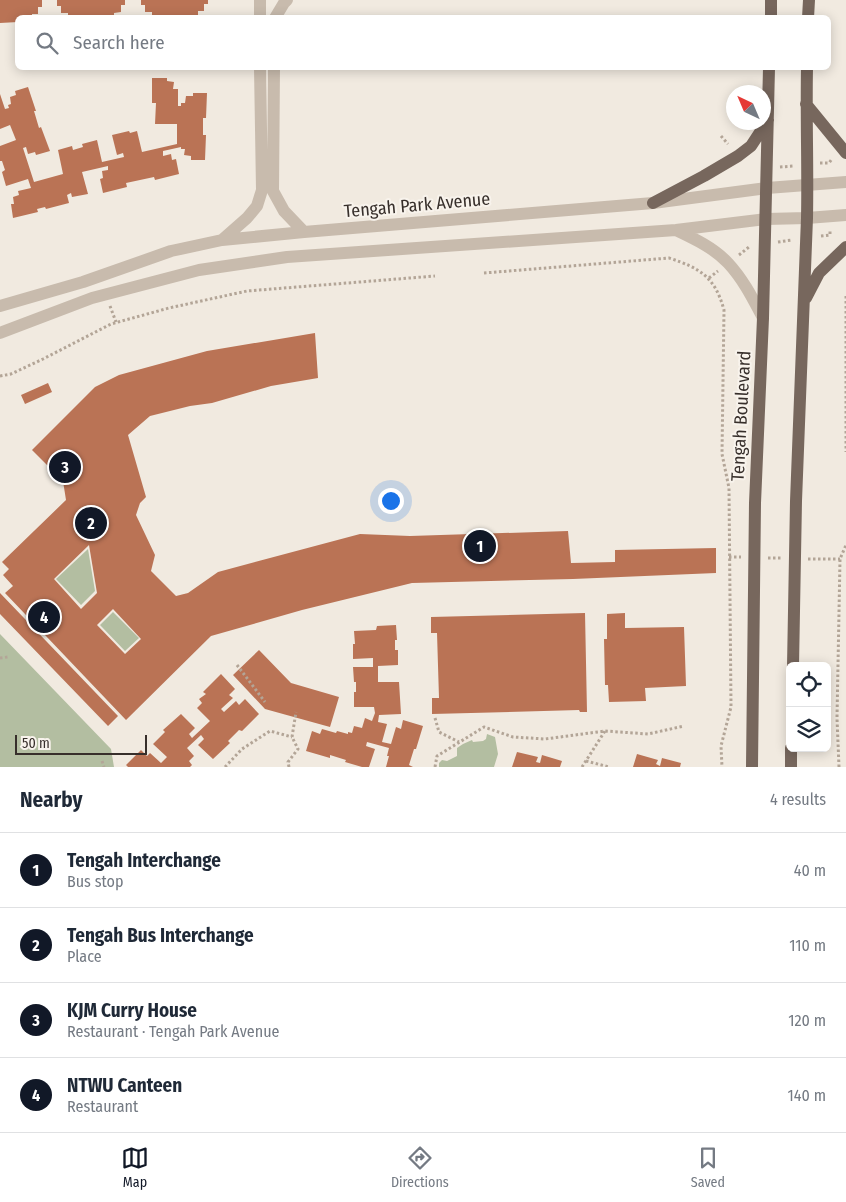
<!DOCTYPE html>
<meta charset="utf-8">
<style>
body{margin:0;font-family:"Fira Sans Condensed",sans-serif;background:#f6f6f7;color:#1f2937}
.controls{position:absolute;right:15px;bottom:15px;display:grid;overflow:hidden;border-radius:8px;box-shadow:0 2px 12px #0003}
.controls button{width:45px;height:45px;display:grid;place-items:center;padding:0;border:0;border-bottom:1px solid #e0e1e3;background:#fff;color:#1f2937;font:25px sans-serif}
.compass{position:absolute;left:726px;top:85px;width:45px;height:45px;border-radius:50%;background:#fff;box-shadow:0 2px 12px #0003;rotate:316deg}
.scale{position:absolute;left:15px;bottom:12px;width:132px;box-sizing:border-box;padding-left:5px;border:2px solid #372f2b;border-top:0;font-size:14px;line-height:18px;white-space:nowrap;color:#372f2b;-webkit-text-stroke:4px #f8f3ec;paint-order:stroke}
.you{position:absolute;left:390px;top:500px;width:18px;height:18px;margin:-12px;border:4px solid #fff;border-radius:50%;background:#1a73e8;box-shadow:0 0 0 8px #1a73e833}
.badge{display:grid;place-items:center;width:32px;height:32px;border-radius:50%;background:#111827;color:#fff;font-size:16px;font-weight:700}
.pin{position:absolute;translate:-50% -50%;border:2px solid #fff;box-shadow:0 1px 5px #0006}
.list{margin:0;padding:0;list-style:none}
h2{display:flex;justify-content:space-between;align-items:center;height:65px;margin:0;padding:0 20px;font-size:21px}
h2 small{font-size:16px;font-weight:400;color:#747a83}
.list li{display:grid;grid-template-columns:32px 1fr auto;gap:15px;align-items:center;box-sizing:border-box;height:75px;padding:0 20px;border-top:1px solid #e0e1e3}
.list b{display:block;font-size:19px;white-space:nowrap}
.list p{margin:0;font-size:16px;white-space:nowrap;color:#747a83}
.list em{font-size:16px;font-style:normal;color:#747a83}
.icon{flex:none;width:28px;height:28px;fill:none;stroke:currentColor;stroke-width:2;stroke-linecap:round;stroke-linejoin:round}
.map{position:relative;flex:none;width:846px;height:767px;overflow:hidden}
.search{position:absolute;background:#fff;box-shadow:0 2px 12px #0003;left:15px;right:15px;top:15px;height:55px;display:flex;align-items:center;gap:12px;box-sizing:border-box;padding:0 18px;border-radius:8px;color:#747a83;font-size:19px}
.sheet{height:365px;background:#fff}
nav{display:flex;justify-content:space-around;align-items:center;box-sizing:border-box;height:70px;border-top:1px solid #e0e1e3;background:#fff;font-size:14px;color:#747a83}
nav a{display:grid;justify-items:center;gap:2px}
nav .on{color:#111827}
.map>svg:first-child{display:block}
</style>
<div class="map">
<svg width="846" height="767" viewBox="0 0 846 767">
<rect width="100%" height="100%" fill="#f1eae0"/>
<path fill="#b3bea1" d="M88,549l7,42 -14,14 -25,-26z
M113,612l26,26 -14,13 -25,-26z
M0,634l111,115 3,18h-114z
M487,734l8,3 3,17 -4,13h-55v-4l3,-3 5,1 10,-5v-8l6,-4 9,-4 1,2 10,-1 3,-2z"/>
<path fill="#ba7355" fill-rule="evenodd" d="M0,0h42v7h-4v7h-6v4h-14v4l-18,1z
M57,0h68v5h-4v7l-7,1v5h-46v-5h-7v-7h-4z
M141,0h67v4h-4v7h-6v4h6v3h-52v-6h-7v-7h-4z
M152,78h15v3l7,1 -1,7h5v17h3v-3h4l1,-7h7v-3h14l-1,25h-3v17h3l-1,25h-14v-4l-7,-1 1,-6h-4v-2l-18,4v5l8,-2 1,6 4,-1 3,15 -24,6 -1,-3 -28,6 1,4 -24,6 -3,-14 3,-1 -1,-7 6,-1v-4l-26,6 6,22 -16,3 -1,-4 -4,2 2,8 -23,6 -1,-2 -8,2 1,3 -25,6 -2,-14h3l-1,-7 6,-2 -1,-4 13,-3 -3,-9 -22,7 -4,-14 3,-2 -3,-9h-2v-15l16,-6 -6,-15 -10,4v-35l5,15 4,-1 -1,-3 3,-1 -1,-7 6,-2 -1,-4 13,-4 8,24h-2l5,17 2,-1 9,24 -14,4 -1,-3 -7,2 -2,-7 -3,1 11,34 29,-8 -5,-24 14,-4 1,4 10,-3 -1,-3 15,-4 5,22 22,-5 -1,-4 -6,2 -5,-20 17,-4 1,2 7,-2 5,21 35,-8v-20h-22l1,-21h-4z
M315,333l3,45 -47,8 -59,17 -22,3 -40,10 -22,19 18,62 -6,6 -4,12 19,40 -4,16 25,25 12,-3 30,-21 142,-38 50,2 158,-5 3,32 44,-1v-12l101,-2v25l-143,6 -161,4 -110,27 -91,26 -85,84 -121,-127 8,-7 -10,-11 6,-6 -7,-7 64,-62 -3,-19 -31,-31 63,-63 24,-12 88,-24zM89,545l8,48 -16,16 -27,-30zM113,609l28,30 -16,15 -28,-29z
M48,383l4,9 -27,12 -4,-9z
M0,593l118,123 -10,10 -108,-112z
M585,613l2,99h-7l-1,-2 -147,4v-16h7l-2,-65h-6v-16z
M625,613v15l59,-1 2,59 -41,2 1,13 -37,1 -1,-17h-3l-1,-46h3v-25z
M396,625l1,15h-2v10h3v15l-20,1v16h21l2,32 -22,1 -1,7 9,2 -5,18 9,2 5,-17 5,2 2,-9 20,6 -7,23h-2l-5,16 4,2h-27l3,-11h-2l2,-8 -22,-6 -1,4 9,3 -6,18h-7l-17,-5 1,-2 -16,-5v3l-24,-7 6,-20 8,3 2,-5 14,4 1,-2 11,3v-2l4,1 2,-7 8,2 3,-10 7,3 3,-8 -1,-6h-20v-15h2v-10h-2l-1,-15h20v-9l-20,1v-15h2l-1,-13 22,-1 1,-4z
M259,650l32,33 48,14 -9,30 -65,-18 -32,-34z
M221,674l14,15 -6,6 4,3 -12,11 3,3 12,-11 3,4 6,-6 14,15 -17,17 -3,-1 -11,11 2,2 -17,16 -15,-14 6,-6 -3,-4 -14,13 7,8 -5,5 3,4 -2,2h-62l-2,-2 15,-15 6,6 3,-3 11,10 6,-6 -14,-13 12,-12 -2,-2 18,-16 14,14 -6,6 3,4 18,-17 -13,-13 5,-5 -3,-4 7,-5 -3,-2z
M517,752l21,5 -2,5 4,1 2,-8 20,6 -2,6h-48z
M637,754l21,6 -2,4 4,2 2,-8 19,5 -1,4h-47z"/>
<g fill="none" stroke-linecap="round" stroke-linejoin="round">
<path stroke="#b3a597" stroke-width="3" stroke-dasharray="2.5 2.5" stroke-linecap="butt" d="M721,136l7,8
M820,163h9l3,-4
M780,167l14,-1
M821,236l9,-1v-4
M778,242l14,-2
M739,255l10,-8
M484,273l185,-15c31,10 46,19 55,52l-2,144 7,34 2,219 -10,39 1,21
M709,278l9,-7
M846,296v156
M110,306l6,16
M0,376l11,-2 32,-15 68,-35 58,-16 78,-17 188,-15
M729,557h12
M768,558h13
M808,559h32
M0,658l8,-1
M237,665l28,37
M435,718l4,14 20,10
M102,761l2,6
M586,761l23,6
M225,767l17,-18 28,-18 22,6
M289,767l-1,-5 10,-13 -6,-12 4,-25
M435,767l2,-11 47,-29 29,10 32,2 60,-8 43,3 36,-8
M582,767l23,-36
M839,767l-2,-49 3,-159 6,-14"/>
<path stroke="#c8bbad" stroke-width="12" d="M260,18v-18
M275,18l9,-15 3,-3
M274,68l-1,123 11,20 20,21
M676,230c19,9 38,18 52,33 15,16 25,36 35,55
M222,240l25,-22 10,-12 5,-16 -2,-122
M0,306l83,-24 88,-31 51,-11 82,-8 349,-29 114,-15 79,-6
M0,333l92,-35 107,-28 88,-13 389,-27 90,-11 41,-1 39,-3"/>
<path stroke="#77675d" stroke-width="12" d="M771,18v-18
M808,18l1,-18
M806,104l40,49
M653,203l51,-27 34,-20 13,-10 17,-26
M806,298l13,-25 27,-26
M793,666l3,-165 11,-283c1,-50 -1,-100 0,-150
M752,767l3,-264 8,-185 6,-250
M791,767v-19"/>
</g>
<g text-anchor="middle" stroke-width="4" stroke-linejoin="round" paint-order="stroke">
<g font-size="18" fill="#372f2b" stroke="#f8f3ec">
<text transform="translate(417 205) rotate(-5)" y="6">Tengah Park Avenue</text>
<text transform="translate(741 416) rotate(-87)" y="6">Tengah Boulevard</text>
</g>
</g>
</svg>
<div class="controls">
<button><svg class="icon" aria-label="locate" viewBox="0 0 24 24"><circle cx="12" cy="12" r="6"/><path d="M12 2v4M12 18v4M2 12h4M18 12h4"/></svg></button>
<button><svg class="icon" aria-label="layers" viewBox="0 0 24 24"><path d="M12 4l9 5-9 5-9-5zM3 14l9 5 9-5"/></svg></button>
</div>
<svg class="compass" viewBox="-18 -18 36 36"><path d="M0-13l5 13h-10z" fill="#e53935"/><path d="M0 13l5-13h-10z" fill="#747a83"/></svg>
<div class="scale">50 m</div>
<div class="you"></div>
<div class="pin badge" style="left:480px;top:546px">1</div>
<div class="pin badge" style="left:91px;top:523px">2</div>
<div class="pin badge" style="left:65px;top:467px">3</div>
<div class="pin badge" style="left:44px;top:617px">4</div>
<div class="search"><svg class="icon" aria-label="search" viewBox="0 0 24 24"><circle cx="10" cy="10" r="6"/><path d="M15 15l6 6"/></svg>Search here</div>
</div>
<section class="sheet">
<h2>Nearby<small>4 results</small></h2>
<ul class="list">
<li><span class="badge">1</span><div><b>Tengah Interchange</b><p>Bus stop</p></div><em>40 m</em></li>
<li><span class="badge">2</span><div><b>Tengah Bus Interchange</b><p>Place</p></div><em>110 m</em></li>
<li><span class="badge">3</span><div><b>KJM Curry House</b><p>Restaurant · Tengah Park Avenue</p></div><em>120 m</em></li>
<li><span class="badge">4</span><div><b>NTWU Canteen</b><p>Restaurant</p></div><em>140 m</em></li>
</ul>
</section>
<nav>
<a class="on"><svg class="icon" aria-label="map" viewBox="0 0 24 24"><path d="M3 6l6-2 6 2 6-2v14l-6 2-6-2-6 2zM9 4v14M15 6v14"/></svg>Map</a>
<a><svg class="icon" aria-label="directions" viewBox="0 0 24 24"><path d="M12 3l9 9-9 9-9-9zM9 14v-3h6M13 9l2 2-2 2"/></svg>Directions</a>
<a><svg class="icon" aria-label="saved" viewBox="0 0 24 24"><path d="M7 4h10v16l-5-4-5 4z"/></svg>Saved</a>
</nav>
